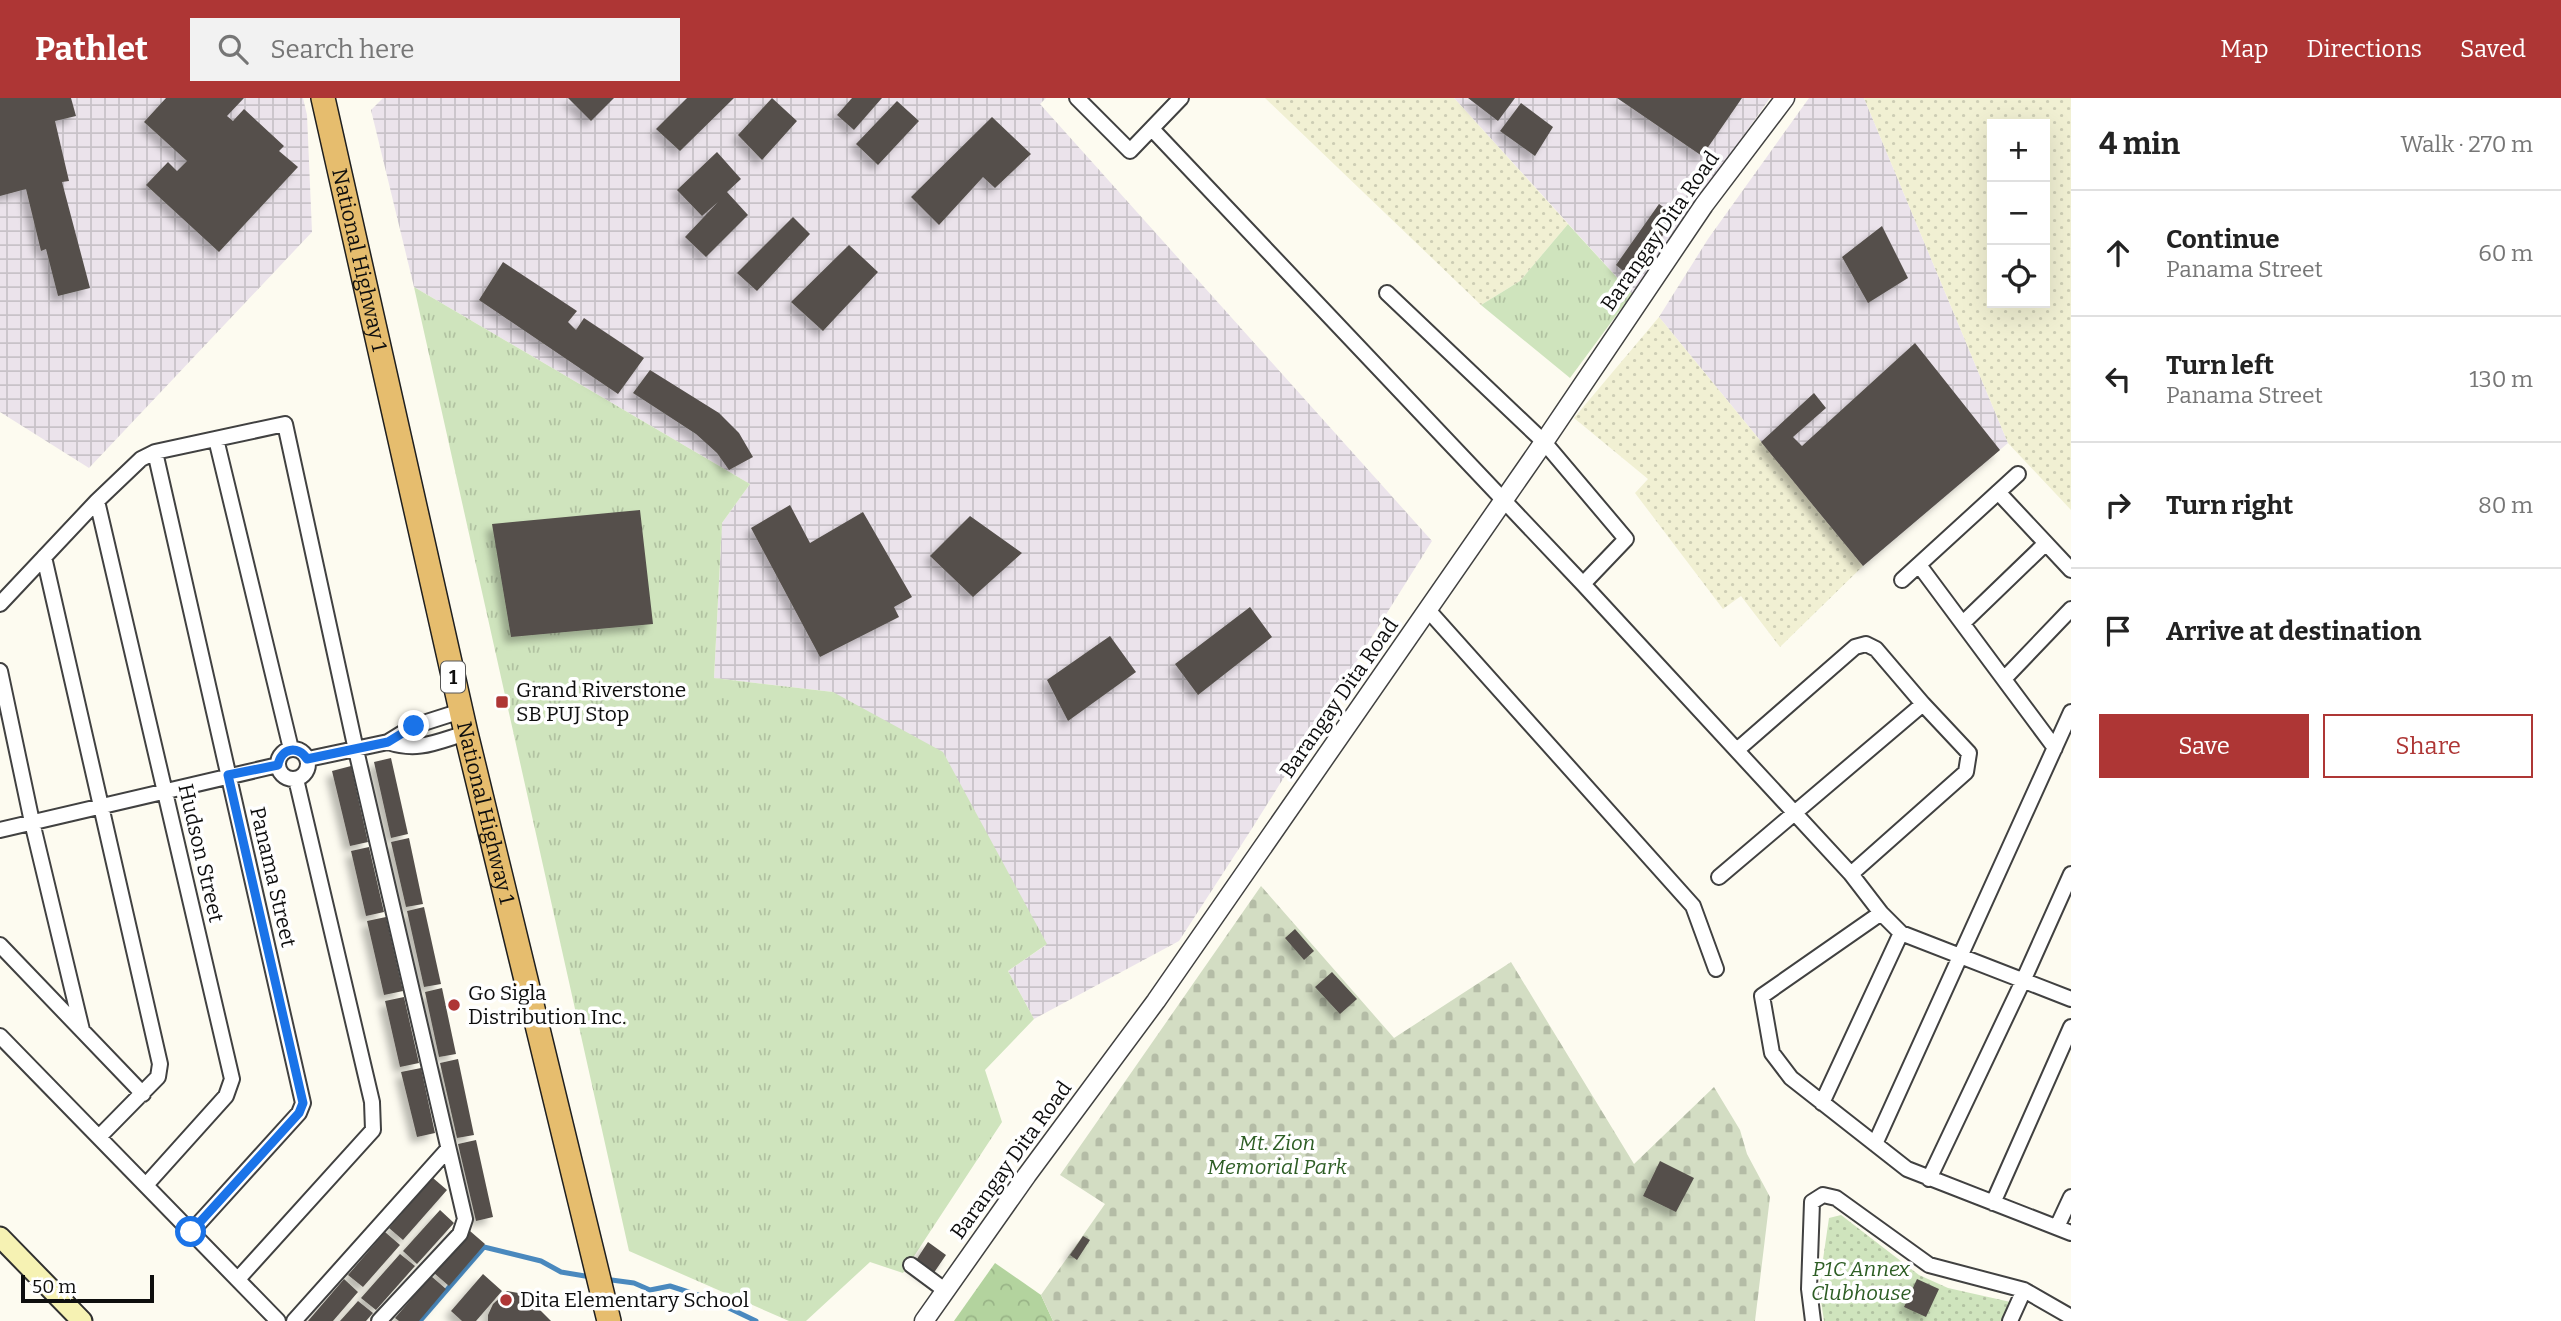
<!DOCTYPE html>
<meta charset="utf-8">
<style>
body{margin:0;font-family:Bitter,serif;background:#f2f2f2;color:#222}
.controls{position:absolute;right:21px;top:21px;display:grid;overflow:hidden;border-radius:0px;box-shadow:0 7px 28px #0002}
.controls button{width:63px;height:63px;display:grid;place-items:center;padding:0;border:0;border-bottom:2px solid #e0e0e0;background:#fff;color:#222;font:35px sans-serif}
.scale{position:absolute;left:21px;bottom:18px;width:133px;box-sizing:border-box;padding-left:7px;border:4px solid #0e0e0e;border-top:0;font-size:19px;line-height:24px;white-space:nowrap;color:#0e0e0e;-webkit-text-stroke:5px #fff;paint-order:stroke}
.stop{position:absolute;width:21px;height:21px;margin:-16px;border:5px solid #1a73e8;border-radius:50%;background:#fff}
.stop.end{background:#1a73e8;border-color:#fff;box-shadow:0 2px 7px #0008}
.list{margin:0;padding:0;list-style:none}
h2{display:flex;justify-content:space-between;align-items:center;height:91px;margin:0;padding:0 28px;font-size:30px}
h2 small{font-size:23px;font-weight:400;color:#767676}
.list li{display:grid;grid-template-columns:46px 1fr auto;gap:21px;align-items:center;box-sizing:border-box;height:126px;padding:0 28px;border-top:2px solid #e0e0e0}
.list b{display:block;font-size:26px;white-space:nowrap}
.list p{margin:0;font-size:23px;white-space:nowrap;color:#767676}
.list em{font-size:23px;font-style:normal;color:#767676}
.actions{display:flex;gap:14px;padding:21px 28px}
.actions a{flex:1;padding:16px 0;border:2px solid #ae3635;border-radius:0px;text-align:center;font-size:24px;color:#ae3635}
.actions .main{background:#ae3635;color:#fff}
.icon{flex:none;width:38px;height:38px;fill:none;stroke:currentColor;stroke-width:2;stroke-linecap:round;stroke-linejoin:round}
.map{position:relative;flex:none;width:2071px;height:1223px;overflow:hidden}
header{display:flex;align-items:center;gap:42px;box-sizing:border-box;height:98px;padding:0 35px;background:#ae3635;color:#fff}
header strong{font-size:33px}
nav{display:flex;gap:38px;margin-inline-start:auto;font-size:24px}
.search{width:490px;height:63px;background:#f2f2f2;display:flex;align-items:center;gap:18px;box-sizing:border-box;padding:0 24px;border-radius:0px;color:#767676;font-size:26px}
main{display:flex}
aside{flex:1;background:#fff}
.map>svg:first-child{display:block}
</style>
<header>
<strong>Pathlet</strong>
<div class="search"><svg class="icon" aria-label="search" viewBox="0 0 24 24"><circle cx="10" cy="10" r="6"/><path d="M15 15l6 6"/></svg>Search here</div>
<nav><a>Map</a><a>Directions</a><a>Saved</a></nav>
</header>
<main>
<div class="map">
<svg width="2071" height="1223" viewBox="0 0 2071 1223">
<defs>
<pattern id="industrial-grid" width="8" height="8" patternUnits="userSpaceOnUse" patternTransform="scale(1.75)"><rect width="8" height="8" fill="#ebe3eb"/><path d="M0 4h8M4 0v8" fill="none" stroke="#c8c2c8"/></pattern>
<pattern id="farmland-dots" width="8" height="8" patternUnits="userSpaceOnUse" patternTransform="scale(1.75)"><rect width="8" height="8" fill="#f1f0d3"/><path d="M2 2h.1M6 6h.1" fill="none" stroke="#cdcdb4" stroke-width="1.8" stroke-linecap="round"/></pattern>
<pattern id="grass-tufts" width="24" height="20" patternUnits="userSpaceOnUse" patternTransform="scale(1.75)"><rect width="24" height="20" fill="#cfe4bd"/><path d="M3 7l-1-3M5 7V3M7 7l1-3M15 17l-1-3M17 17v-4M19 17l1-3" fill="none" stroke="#b1c2a1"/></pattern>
<pattern id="forest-crowns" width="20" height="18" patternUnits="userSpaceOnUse" patternTransform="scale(1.75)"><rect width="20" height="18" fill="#b3d39e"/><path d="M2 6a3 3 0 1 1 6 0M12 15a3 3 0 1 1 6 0" fill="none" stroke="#99b487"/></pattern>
<pattern id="cemetery-stones" width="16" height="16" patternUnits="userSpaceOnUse" patternTransform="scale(1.75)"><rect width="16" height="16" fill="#d3ddc3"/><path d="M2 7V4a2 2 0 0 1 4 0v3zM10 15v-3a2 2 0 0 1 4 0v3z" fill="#b4bca6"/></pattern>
<pattern id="park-dots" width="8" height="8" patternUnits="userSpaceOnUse" patternTransform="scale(1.75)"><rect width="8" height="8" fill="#cfe4bd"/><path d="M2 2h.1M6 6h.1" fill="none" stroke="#b1c2a1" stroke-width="1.8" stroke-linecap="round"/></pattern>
<filter id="shadow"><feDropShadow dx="-6" dy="6" stdDeviation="3.5" flood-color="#0004"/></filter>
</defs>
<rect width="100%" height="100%" fill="#fdfbf0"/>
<path fill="url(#industrial-grid)" d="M0,0h303l4,17 5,117 -223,236 -89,-56z
M383,0h663l-6,6 392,437 -181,289 -72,111 -145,78 -26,-48 38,-26 -213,-253 -119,-14 8,-155 28,-39 -336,-197 -43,-177z
M1454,0h316l-138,196z
M1809,0h55l144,345 -145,123 -204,-249 49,-78z"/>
<path fill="url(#farmland-dots)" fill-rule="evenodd" d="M1265,0h189l114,126 -48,57 -39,24z
M1864,0h207v412l-63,-67zM1992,26h53v179h-53z
M1659,219l204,249 -83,81 -39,-51 -18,13 -88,-116 13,-14 -74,-61z"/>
<path fill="url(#grass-tufts)" d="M1568,126l64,70 -62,84 -89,-73 39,-24z
M414,189l336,197 -28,39 -8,155 119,14 110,60 104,192 -39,27 26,48 -49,51 17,52 -99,151 -33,-11 -64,59h-17l-160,-70z"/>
<path fill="url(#forest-crowns)" d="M995,1165l46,32 12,26h-99z"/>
<path fill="url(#cemetery-stones)" d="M1261,788l133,152 117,-76 123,202 80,-77 26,43 7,24 23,43 -15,124h-702l-12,-26 64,-91 -45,-29z"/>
<path fill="url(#park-dots)" d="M1841,1117l78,60 29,13 67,15 2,18h-193l-5,-34 10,-69z"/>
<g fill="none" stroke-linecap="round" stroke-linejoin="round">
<path stroke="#4a89be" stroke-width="5" d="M604,1181l30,4 16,7 20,-4 40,13 46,22
M420,1223l64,-74 57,14 20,11 30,5"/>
</g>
<path fill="#55504b" filter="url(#shadow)" d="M0,0h71l5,18 -21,5 14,60 -7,1 28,106 -32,8 -12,-47 -5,2 -15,-62 -26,7z
M166,0h78l-17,18 6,5 11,-12 40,37 -5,5 19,16 -79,85 -73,-67 22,-23 9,9 10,-10 -43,-39z
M568,0h46l-23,23z
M687,0h47l-54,53 -24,-22z
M772,0l25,23 -35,39 -24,-25z
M852,0h30l-28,32 -17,-15z
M1468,0h47l-17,23z
M1617,0h125l-40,58z
M897,3l22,20 -41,44 -22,-21z
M1521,5l32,24 -18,29 -35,-25z
M992,19l39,37 -36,34 -12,-11 -44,48 -28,-28z
M717,54l24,27 -14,13 21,23 -42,42 -21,-20 33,-35 -16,14 -25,-26z
M1659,106l17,12 -43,63 -17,-14z
M793,119l17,17 -53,57 -20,-18z
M1882,128l26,52 -40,25 -26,-46z
M849,147l29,27 -55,59 -32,-29z
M503,164l74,49 -9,11 8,8 8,-12 60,40 -26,36 -139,-94z
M1915,245l85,107 -137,116 -102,-124 53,-49 12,15 -33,29 9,9z
M650,272l69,43 20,20 14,24 -24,13 -12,-17 -21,-19 -63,-41z
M790,407l20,38 53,-31 49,85 -18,10 5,10 -79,40 -69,-129z
M640,412l13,114 -142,13 -19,-113z
M970,418l52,37 -49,44 -43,-41z
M1250,509l22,30 -74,58 -23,-31z
M1110,538l26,36 -68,49 -21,-41z
M391,660l17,76 -17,4 -17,-76z
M351,668l17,76 -18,4 -18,-75z
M409,740l14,66 -17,3 -15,-65z
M369,749l15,65 -18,4 -15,-65z
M424,809l17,77 -17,3 -17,-76z
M386,819l17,74 -19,4 -17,-74z
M1295,831l19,22 -10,9 -19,-22z
M1332,874l25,27 -17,15 -25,-27z
M442,890l14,66 -17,3 -14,-65z
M404,899l15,66 -19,4 -15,-66z
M458,961l16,76 -17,3 -17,-75z
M421,970l14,65 -18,4 -16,-65z
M476,1042l17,77 -17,4 -18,-77z
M1660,1063l34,17 -18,34 -33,-16z
M433,1080l14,12 -44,50 -14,-12z
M440,1112l14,13 -37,41 -14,-13z
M470,1133l15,13 -36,42 -15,-13z
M385,1134l15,13 -37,42 -15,-12z
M1083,1138l7,4 -13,20 -7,-5z
M928,1144l18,13 -15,22 -18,-12z
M400,1156l15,12 -39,44 -15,-12z
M483,1176l19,17 -26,30h-14l-11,-10z
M431,1178l15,13 -27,32h-20l-4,-3z
M344,1181l14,13 -25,29h-25z
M1917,1181l22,10 -13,28 -22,-10z
M507,1193l17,3 27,27h-63v-6l5,-11z
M358,1203l15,12 -7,8h-26z"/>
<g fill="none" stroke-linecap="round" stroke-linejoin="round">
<defs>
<path id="minor" d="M1077,0l53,53 51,-53
M1152,31l431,455 268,290 30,39 20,20 170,66
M1387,195l157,149 82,97 -43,45
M216,341l75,310
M155,354l148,651 -4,10 -108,119
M1998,394l73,78
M97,403l135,578 -6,17 -80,89
M44,459l116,507 -2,13 -59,60
M1919,467l136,183
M1902,482l116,-106
M0,506l97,-103 44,-42 14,-7 130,-28 71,326 109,469 -5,15 -81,87
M1428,512l265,296 23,63
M1963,525l82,-79
M0,573l32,151 50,208
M2004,581l67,-70
M388,644c30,10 48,0 78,-9
M278 666a15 15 0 1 1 30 0a15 15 0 1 1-30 0Z
M1737,652l118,-103 11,-3 10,5 47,55 46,49 -3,19 -115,102
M308,661l80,-17 26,-16 47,-15
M0,732l278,-65
M1719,779l204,-173
M1881,815l-119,83 10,57 19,25 116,91 164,64
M0,847l143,149
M0,938l278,285
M1822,1005l79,-170
M1875,1046l196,-432
M1929,1081l94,-198 48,-107
M1993,1105l78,-176
M2057,1129l14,-30
M911,1167l35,26
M238,1181l135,-149 -1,-28 -76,-323
M294,1223l154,-172
M1813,1223l-4,-32 3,-87 11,-7 13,3 93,67 95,25 47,27
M2010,1223l14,-31"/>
<path id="tertiary" d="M924,1223l103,-146 129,-174 388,-559 160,-237 81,-107"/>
<path id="secondary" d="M0,1139l82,84"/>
<g id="trunk">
<path id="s1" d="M323,0l143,635 143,588"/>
</g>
</defs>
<use href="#minor" stroke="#414141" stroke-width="18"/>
<use href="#tertiary" stroke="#414141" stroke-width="21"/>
<use href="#secondary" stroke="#303030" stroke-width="23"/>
<use href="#trunk" stroke="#1f1f1f" stroke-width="26"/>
<use href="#minor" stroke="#fff" stroke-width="14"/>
<use href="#tertiary" stroke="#fff" stroke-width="18"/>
<use href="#secondary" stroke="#f6f2b3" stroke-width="19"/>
<use href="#trunk" stroke="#e6bd6e" stroke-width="23"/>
</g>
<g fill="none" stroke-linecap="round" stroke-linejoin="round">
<path stroke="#1a73e8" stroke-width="9" d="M191,1134l108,-119 4,-10 -75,-328 50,-10c3,-17 20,-20 29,-6l81,-17 26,-16"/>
</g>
<g fill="#ae3635" stroke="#fff" stroke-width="2.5">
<rect x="495" y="597" width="14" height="14" rx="3.5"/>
<circle cx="454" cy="907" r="7"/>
<circle cx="506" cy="1202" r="7"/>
</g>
<g text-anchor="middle" stroke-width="7" stroke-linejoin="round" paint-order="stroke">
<rect fill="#fff" stroke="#565656" stroke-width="2" x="441" y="563.5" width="24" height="31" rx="5"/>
<g font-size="19" font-weight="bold" fill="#0e0e0e">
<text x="453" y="586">1</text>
</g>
<g font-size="21" fill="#0e0e0e" stroke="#fff">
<text transform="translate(1660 133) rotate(-55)" y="7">Barangay Dita Road</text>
<text dy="7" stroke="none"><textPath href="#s1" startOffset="166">National Highway 1</textPath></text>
<text transform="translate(1339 600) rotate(-55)" y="7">Barangay Dita Road</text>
<text dy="7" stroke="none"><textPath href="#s1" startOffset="733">National Highway 1</textPath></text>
<text transform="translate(201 755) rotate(77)" y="7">Hudson Street</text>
<text transform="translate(273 779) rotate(77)" y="7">Panama Street</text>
<text transform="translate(1011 1062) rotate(-54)" y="7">Barangay Dita Road</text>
</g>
<g font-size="21" fill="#0e0e0e" stroke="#fff" text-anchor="start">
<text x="516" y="599">Grand Riverstone<tspan x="516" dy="24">SB PUJ Stop</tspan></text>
<text x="468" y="902">Go Sigla<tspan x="468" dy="24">Distribution Inc.</tspan></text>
<text x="520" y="1209">Dita Elementary School</text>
</g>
<g font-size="21" font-style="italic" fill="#2e5e25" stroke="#fff">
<text x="1277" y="1052">Mt. Zion<tspan x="1277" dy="24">Memorial Park</tspan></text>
<text x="1861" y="1178">P1C Annex<tspan x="1861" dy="24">Clubhouse</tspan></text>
</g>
</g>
</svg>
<div class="controls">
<button>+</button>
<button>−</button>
<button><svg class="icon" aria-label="locate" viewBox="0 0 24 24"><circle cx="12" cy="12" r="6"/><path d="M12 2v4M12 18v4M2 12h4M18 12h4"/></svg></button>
</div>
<div class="scale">50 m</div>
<div class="stop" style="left:191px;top:1134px"></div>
<div class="stop end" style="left:414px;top:628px"></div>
</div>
<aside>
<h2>4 min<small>Walk · 270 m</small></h2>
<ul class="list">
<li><svg class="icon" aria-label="ahead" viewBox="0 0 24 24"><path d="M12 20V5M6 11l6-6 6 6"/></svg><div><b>Continue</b><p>Panama Street</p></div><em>60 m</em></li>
<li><svg class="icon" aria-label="left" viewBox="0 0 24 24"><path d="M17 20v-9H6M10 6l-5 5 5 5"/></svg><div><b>Turn left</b><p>Panama Street</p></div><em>130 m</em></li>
<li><svg class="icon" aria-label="right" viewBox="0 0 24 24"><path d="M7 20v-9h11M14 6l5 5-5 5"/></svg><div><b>Turn right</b></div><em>80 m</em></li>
<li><svg class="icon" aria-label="arrive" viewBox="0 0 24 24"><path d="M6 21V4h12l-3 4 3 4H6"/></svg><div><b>Arrive at destination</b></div></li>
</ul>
<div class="actions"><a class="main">Save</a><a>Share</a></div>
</aside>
</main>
